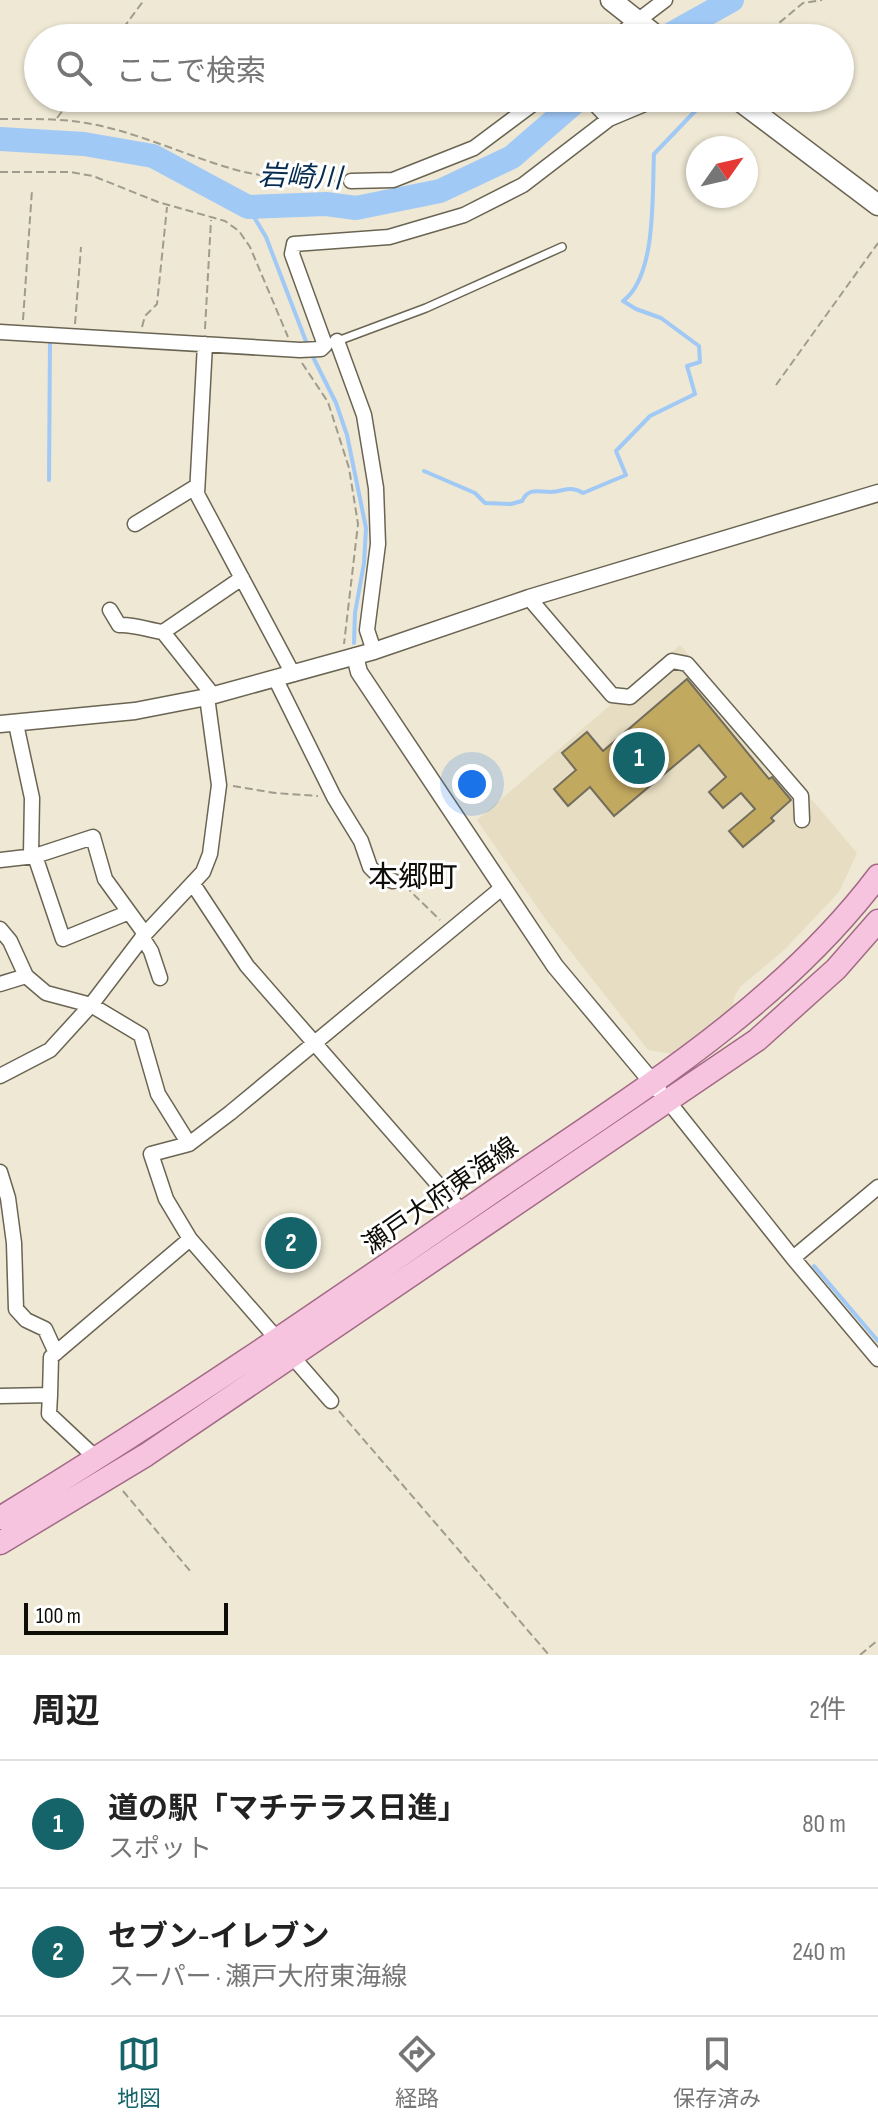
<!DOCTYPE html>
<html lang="ja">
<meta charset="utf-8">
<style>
body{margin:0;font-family:"Sofia Sans Condensed","Noto Sans JP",sans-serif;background:#f2f2f2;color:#222}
.compass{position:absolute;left:686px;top:136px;width:72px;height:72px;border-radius:50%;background:#fff;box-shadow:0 2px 6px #0004;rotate:56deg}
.scale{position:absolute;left:24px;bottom:20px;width:204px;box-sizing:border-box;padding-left:8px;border:4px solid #0f0d07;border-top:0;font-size:22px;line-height:28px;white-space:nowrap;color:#0f0d07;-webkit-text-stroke:6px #fff;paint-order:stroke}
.you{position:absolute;left:472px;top:784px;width:28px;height:28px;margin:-20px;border:6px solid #fff;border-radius:50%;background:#1a73e8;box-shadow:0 0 0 12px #1a73e833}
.badge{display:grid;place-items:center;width:52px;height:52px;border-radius:50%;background:#146469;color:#fff;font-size:26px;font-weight:700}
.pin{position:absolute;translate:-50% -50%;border:4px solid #fff;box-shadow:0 2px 8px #0006}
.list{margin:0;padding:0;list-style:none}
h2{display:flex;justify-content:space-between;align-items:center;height:104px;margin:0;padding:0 32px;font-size:34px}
h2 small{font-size:26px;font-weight:400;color:#767676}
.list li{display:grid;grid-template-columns:52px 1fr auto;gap:24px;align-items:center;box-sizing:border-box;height:128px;padding:0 32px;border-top:2px solid #e0e0e0}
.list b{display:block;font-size:30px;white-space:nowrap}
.list p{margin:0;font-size:26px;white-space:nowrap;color:#767676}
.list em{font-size:26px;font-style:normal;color:#767676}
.icon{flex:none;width:44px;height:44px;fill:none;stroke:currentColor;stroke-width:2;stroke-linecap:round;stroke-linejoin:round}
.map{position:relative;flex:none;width:878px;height:1655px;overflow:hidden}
.search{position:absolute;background:#fff;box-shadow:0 2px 6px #0004;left:24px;right:24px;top:24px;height:88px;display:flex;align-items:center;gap:20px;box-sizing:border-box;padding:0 28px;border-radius:44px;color:#767676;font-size:30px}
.sheet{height:360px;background:#fff}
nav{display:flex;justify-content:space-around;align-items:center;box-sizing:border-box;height:112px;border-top:2px solid #e0e0e0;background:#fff;font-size:22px;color:#767676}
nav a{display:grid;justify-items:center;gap:4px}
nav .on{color:#146469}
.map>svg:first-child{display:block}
</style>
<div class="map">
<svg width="878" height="1655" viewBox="0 0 878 1655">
<rect width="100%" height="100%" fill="#eee8d4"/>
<path fill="#e6ddc2" d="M680,645l177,208 -18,39 -55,58 -44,37 -6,10 -1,10 -6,7 -54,40 -25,-4 -102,-130 -69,-100z"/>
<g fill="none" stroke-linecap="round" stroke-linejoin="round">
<path stroke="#a0c9f6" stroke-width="4" d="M248,207l18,30 41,107
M311,353l25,50 11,32 19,93 -2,35 -9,50 -1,30
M424,471l51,22 10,10 26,1 11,-3c7,-14 16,-9 29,-9 14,-1 19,-7 32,1l43,-18 -10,-24 34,-35 45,-22 -8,-28 13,-4 -1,-16 -38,-28 -25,-9 -13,-8c34,-25 29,-108 31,-147l46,-48
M49,480l1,-139
M814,1266l64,75"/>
<path stroke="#a0c9f6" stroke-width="24" d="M664,38l68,-38
M0,139l84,5 69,12 95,51 78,-3 30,4 84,-17 72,-34 68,-59"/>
</g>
<path fill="#c2a960" stroke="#736d5c" stroke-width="2" d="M687,679l82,100 3,-2 19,23 -20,18 3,3 -31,26 -14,-16 26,-22 -14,-16 -18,15 -14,-16 17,-15 -27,-32 -85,71 -24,-29 -22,19 -14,-17 22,-19 -14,-17 25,-21 16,19z"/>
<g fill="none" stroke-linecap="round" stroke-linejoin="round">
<defs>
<path id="service" d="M335,342l91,-34 136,-61"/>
<path id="minor" d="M615,38l50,-38
M589,98l20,21
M351,181l42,-1 81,-32 67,-50
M0,332l300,18 21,-1 4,-4 -33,-91 2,-10 95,-7 75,-22 59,-30 86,-66 50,-21
M337,341l27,74 12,73 2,56 -11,86 7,21
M205,344l-8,150 96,180
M135,524l62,-38
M529,598l83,97 18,2 42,-36 15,3 114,132 1,24
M110,610l9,15c15,-1 29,5 44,7l50,63
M163,632l79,-54
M275,678l59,119 27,44 9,26 8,8 15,6
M16,724l16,74 -1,56
M35,856l28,83 64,-26
M0,860l35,-4 58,-19 12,42 40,55
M193,884l54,82 216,247
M0,929l10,12 16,35 20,17 45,12 50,30 17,59 31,50
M142,937l9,14 9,27
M0,984l26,-8
M0,1076l50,-26 41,-45 54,-71 58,-62 7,-18 9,-69 -12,-88
M668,1101l125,157 85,101
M0,1172l8,26 6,45 2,66 10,11 19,9 11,24
M793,1258l85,-71
M50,1395l1,-38 139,-118
M0,1396l50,-1 -1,19 48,45
M331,1401l-141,-162 -24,-40 -15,-45 38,-10 41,-31 273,-226"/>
<path id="tertiary" d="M355,656l4,16 196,294 103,123
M0,724l135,-13 72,-14 167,-46 155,-53 349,-105"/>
<path id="secondary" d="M611,0l48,38
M736,98l142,107"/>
<path id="primary" d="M0,1518c168,-102 329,-213 491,-325 136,-94 286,-183 387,-317
M0,1543l146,-88 611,-415 79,-71 42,-48"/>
</defs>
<use href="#service" stroke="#6a6453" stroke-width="10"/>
<use href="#minor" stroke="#6a6453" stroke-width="17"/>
<use href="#tertiary" stroke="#6a6453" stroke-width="19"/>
<use href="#secondary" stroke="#6a6453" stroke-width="23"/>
<use href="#primary" stroke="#a26a86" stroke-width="25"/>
<path stroke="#a09c8d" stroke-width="2" stroke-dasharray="8 4" stroke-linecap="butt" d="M116,38l28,-38
M761,38l42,-35 19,-3
M57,118l15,-20
M0,119c29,0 58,-1 86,4 53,9 102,34 154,48 32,8 66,8 98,10
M0,172h70l23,4 65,26 67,19 14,10 11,16 38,90
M23,320l9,-130
M75,324l6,-77
M142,327l3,-11 12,-12 10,-97
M205,329l6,-109
M302,363l26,39 21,66 9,56 -14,120
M776,385l102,-142
M233,786l42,7 43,3
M405,886l35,34
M339,1411l210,244
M123,1491l68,81
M860,1655l18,-15"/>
<use href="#service" stroke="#fff" stroke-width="7"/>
<use href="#minor" stroke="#fff" stroke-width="14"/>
<use href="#tertiary" stroke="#fff" stroke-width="16"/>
<use href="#secondary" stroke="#fff" stroke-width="20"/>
<use href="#primary" stroke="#f7c4df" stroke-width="22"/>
</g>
<g text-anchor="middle" stroke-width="6" stroke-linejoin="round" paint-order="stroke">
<g font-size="26" fill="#0f0d07" stroke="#fff">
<text transform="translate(440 1195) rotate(-35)" y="9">瀬戸大府東海線</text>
</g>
<g font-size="28" font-style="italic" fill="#062c4f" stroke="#fff">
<text transform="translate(300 176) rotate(2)" y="10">岩崎川</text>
</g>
<g font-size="30" fill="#0f0d07" stroke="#fff">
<text x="413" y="887">本郷町</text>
</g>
</g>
</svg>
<svg class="compass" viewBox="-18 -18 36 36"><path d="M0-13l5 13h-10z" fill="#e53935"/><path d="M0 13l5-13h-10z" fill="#767676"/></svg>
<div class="scale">100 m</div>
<div class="you"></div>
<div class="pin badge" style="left:639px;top:758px">1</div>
<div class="pin badge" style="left:291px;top:1243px">2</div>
<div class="search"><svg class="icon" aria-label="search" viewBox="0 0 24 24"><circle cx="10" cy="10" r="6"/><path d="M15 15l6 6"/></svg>ここで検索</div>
</div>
<section class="sheet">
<h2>周辺<small>2件</small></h2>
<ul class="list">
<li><span class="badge">1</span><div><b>道の駅「マチテラス日進」</b><p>スポット</p></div><em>80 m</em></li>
<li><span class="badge">2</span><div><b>セブン-イレブン</b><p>スーパー · 瀬戸大府東海線</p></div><em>240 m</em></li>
</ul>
</section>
<nav>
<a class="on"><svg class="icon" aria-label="map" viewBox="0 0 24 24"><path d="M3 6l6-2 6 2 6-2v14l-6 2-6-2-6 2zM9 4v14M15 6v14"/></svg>地図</a>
<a><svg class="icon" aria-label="directions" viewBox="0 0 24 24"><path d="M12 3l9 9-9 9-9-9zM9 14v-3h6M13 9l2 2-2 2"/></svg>経路</a>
<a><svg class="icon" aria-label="saved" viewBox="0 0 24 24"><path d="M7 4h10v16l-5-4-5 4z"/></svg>保存済み</a>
</nav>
